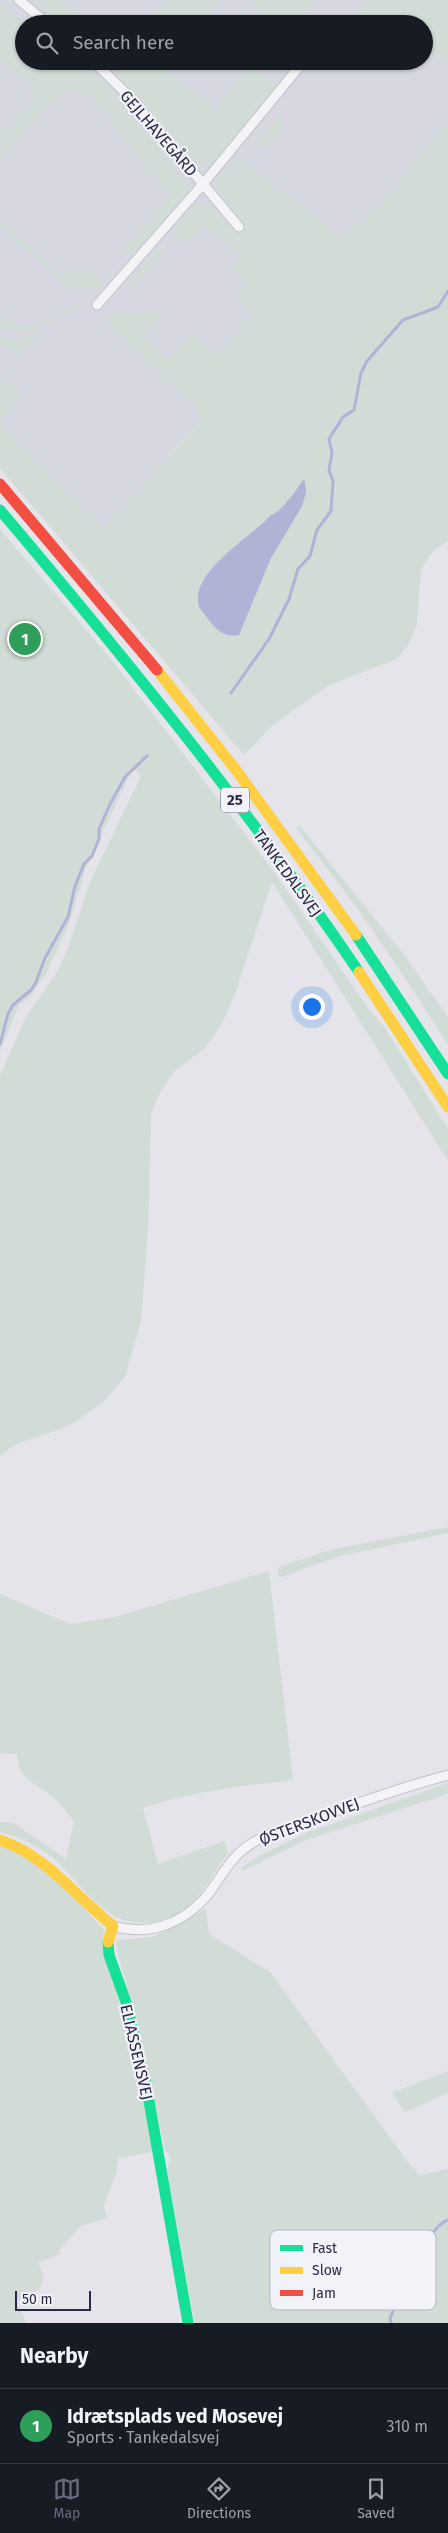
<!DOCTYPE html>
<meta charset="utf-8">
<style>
body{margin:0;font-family:"Fira Sans",sans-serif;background:#242831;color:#f1f3f6}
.scale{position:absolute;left:15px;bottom:12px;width:76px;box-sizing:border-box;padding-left:5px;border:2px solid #2a2845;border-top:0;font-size:14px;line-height:18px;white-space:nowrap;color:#2a2845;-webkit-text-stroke:4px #f2f2f9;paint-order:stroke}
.you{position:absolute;left:311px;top:1006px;width:18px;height:18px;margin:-12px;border:4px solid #fff;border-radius:50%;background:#1a73e8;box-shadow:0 0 0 8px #1a73e833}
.badge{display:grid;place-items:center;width:32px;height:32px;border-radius:50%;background:#6b6a7f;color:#fff;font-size:16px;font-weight:700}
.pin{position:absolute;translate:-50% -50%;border:2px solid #fff;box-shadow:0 1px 5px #0006}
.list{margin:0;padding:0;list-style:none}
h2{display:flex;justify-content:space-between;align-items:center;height:65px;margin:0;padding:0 20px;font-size:21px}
h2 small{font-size:16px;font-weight:400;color:#9ea1a6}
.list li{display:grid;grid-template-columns:32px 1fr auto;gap:15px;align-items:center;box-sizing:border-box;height:75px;padding:0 20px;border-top:1px solid #363941}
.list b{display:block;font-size:19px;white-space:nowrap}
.list p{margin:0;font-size:16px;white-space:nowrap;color:#9ea1a6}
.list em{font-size:16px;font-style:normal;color:#9ea1a6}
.icon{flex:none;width:28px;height:28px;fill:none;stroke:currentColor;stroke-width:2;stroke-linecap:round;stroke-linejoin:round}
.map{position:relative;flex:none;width:448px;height:2323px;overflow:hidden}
.search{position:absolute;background:#171b24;box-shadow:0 1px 4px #0004;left:15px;right:15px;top:15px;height:55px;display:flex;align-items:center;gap:12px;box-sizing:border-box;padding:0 18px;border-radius:28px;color:#9ea1a6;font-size:19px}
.sheet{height:140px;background:#171b24}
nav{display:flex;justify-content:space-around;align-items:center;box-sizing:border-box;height:70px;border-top:1px solid #363941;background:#171b24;font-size:14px;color:#9ea1a6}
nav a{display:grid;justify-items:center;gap:2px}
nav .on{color:#6b6a7f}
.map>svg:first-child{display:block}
</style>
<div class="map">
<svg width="448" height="2323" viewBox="0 0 448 2323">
<rect width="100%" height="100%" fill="#e4e4ea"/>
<path fill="#d7d7e2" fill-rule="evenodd" d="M0,0h441l7,8v155l-49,19 -14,17 -47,40 23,23 -167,166 -91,101 -103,-107zM24,24h400v37h-400z"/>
<path fill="#d1dcd6" d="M34,0h26l30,24h-28z
M168,0h51l-16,24h-49l4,-5 -5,-3z
M246,0h67l-16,24h-20z
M363,0h85v64l-24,-19v-21h-73l15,-21z
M0,4l28,20h-4v37c13,0 38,-3 50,0 22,7 98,105 116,128l-56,65 -13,-1 49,-57 -81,-100c-7,-2 -15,-5 -23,-3 -13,3 -54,54 -66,67v-23l36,-41 -36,-38z
M78,61l5,1 39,37 65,76 3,9 -73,-87z
M105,61h71l-8,12 50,36 31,-44 27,20 -64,80 -13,1z
M278,117l6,6 -17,27 -9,-6z
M448,121v420l-14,9 -13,19 -4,55 -8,20 -12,15 -68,26 -56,40 -29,30 -244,-287v-46l103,106 92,-100 6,-11 -7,-7 3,-3 -94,-85 12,-14 14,6 28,-4 5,5 -18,21 25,23 23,-25 25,22 37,-42 -18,-16 12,-14 -17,-17 10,-12 -35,-29 -14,15 -8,1 -10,-8v-4l20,-24 16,-1 23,26 10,-8 -27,-36 1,-8 21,-22 93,71 -1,3 8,8 47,-40z
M0,219l63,57 6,-6c15,-2 22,2 33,11v6l-34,2 -68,-63z
M160,247l4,5 -29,33 -8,1z
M83,302l1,2c-18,11 -64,39 -84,23v-17l22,18 30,-10z
M48,330l-7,9 -2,-2 -22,21 -17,-16v-5l17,1z
M0,373l22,22 -22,25v-26l3,-5h-3z
M0,529l110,129 167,218 93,135 13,14 65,104v32l-176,-279 -37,112 -14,31 -16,23 -30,23 -7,9 -11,18 -6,17 -3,115 -7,91 -16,56 -22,25 -25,18 -10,6 -53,19 -15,11v-380l25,-58 32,-46 12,-26 21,-64 51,-106 -8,-8 -47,100 -16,53 -23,51 -17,25 -11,8 -19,46z
M300,826l105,130 43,61v28c-47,-75 -96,-147 -152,-217z
M448,1527v6l-108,23 -62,22v-11l56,-18z
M269,1571l24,209c-51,6 -101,11 -150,28l15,56 66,-23 4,12c-11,15 -24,38 -36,50 -12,12 -23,17 -40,19 -50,8 -70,-43 -104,-68 -14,-10 -31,-17 -48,-22v-10l14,1 52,36 8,-38c-7,-8 -13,-18 -21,-24 -19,-16 -34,-15 -36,-43l-17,-1v-159l70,30 45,-7z
M448,1783v11l-142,46 -63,31 -2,-3 16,-11 46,-23z
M0,1846l24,7 31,24 49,53 -1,13 37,135 13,74 -35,6 -2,16 -12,31 3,13 -26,8 -22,24 1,4 -22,9 6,13 -5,14 -22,11 9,22h-26z
M206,1909l3,25 61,38 137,189 13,14 28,-6v154h-254l-27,-154 4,-12 -6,-7 -23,-110 -24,-85 -2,-15 37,-3z
M448,2071v22l-43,19 -13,-19z"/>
<path fill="#b0b2d6" d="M303,480l2,1 1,12 -4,13 -31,52 -32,77c-20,4 -29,-14 -40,-28 -11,-35 54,-71 72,-92 10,-3 26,-25 32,-35z"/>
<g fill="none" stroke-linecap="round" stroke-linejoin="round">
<path stroke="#b0b2d6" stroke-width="3" d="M231,693l38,-54 20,-40 9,-30 12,-13 7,-26 14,-19 2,-30 -4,-11 3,-17 -3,-14 14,-22 11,-7 7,-37 6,-12 36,-41 35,-13 10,-16
M0,1044l8,-30 5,-9 18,-15 5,-8 9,-24 23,-41 7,-31 9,-22 8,-8 7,-17v-10l11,-25 15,-27 22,-21
M391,2323l-1,-5c10,-22 36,-91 58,-98"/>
<defs>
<path id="street" d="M19,0l29,24
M93,61l39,38 107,128
M97,305l106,-121 101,-123
M113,1926c35,10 67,-1 92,-28 18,-21 23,-41 49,-56 16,-10 36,-14 54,-21 46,-17 92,-33 140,-46"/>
</defs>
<use href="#street" stroke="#c1c1c8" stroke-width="11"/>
<use href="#street" stroke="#f4f3f6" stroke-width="9"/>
<path stroke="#16e098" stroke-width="11" d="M0,510c126,149 249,300 359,462
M356,935l92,139
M108,1942l1,13 18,50 19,79 42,239"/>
<path stroke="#ffcf43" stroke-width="11" d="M157,670l79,100 120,165
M359,972l89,135
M0,1840c47,16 75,56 113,86l-5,16"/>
<path stroke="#f24e42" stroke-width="11" d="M0,484l157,186"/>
</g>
<g text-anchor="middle" stroke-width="4.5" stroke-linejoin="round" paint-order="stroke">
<rect fill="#f2f2f9" stroke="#66657b" stroke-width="1" x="221" y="787.5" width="28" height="25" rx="4"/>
<g font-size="15" font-weight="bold" fill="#2a2845">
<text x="235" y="805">25</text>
</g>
<g font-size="16" fill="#2a2845" stroke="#f2f2f9">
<text transform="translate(159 133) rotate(49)" y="6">GEJLHAVEGÅRD</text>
<text transform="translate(288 873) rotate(54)" y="6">TANKEDALSVEJ</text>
<text transform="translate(309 1821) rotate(-21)" y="6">ØSTERSKOVVEJ</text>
<text transform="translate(137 2052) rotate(77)" y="6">ELIASSENSVEJ</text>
</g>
</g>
<rect x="270" y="2230" width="166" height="80" rx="8" fill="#f2f2f9" stroke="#b6b5c3" stroke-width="1"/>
<rect x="280" y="2245" width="23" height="6" fill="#16e098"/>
<rect x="280" y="2267" width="23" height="7" fill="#ffcf43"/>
<rect x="280" y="2290" width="23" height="6" fill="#f24e42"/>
<g font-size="14" fill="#2a2845">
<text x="312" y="2253">Fast</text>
<text x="312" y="2275">Slow</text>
<text x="312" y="2298">Jam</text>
</g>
</svg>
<div class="scale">50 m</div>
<div class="you"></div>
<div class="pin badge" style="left:25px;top:639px;background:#2e9e5b">1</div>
<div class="search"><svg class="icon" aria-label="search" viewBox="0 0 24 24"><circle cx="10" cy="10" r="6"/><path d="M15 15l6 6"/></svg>Search here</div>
</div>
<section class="sheet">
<h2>Nearby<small></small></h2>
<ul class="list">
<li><span class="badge" style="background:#2e9e5b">1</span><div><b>Idrætsplads ved Mosevej</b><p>Sports · Tankedalsvej</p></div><em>310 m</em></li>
</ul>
</section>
<nav>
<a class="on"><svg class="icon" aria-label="map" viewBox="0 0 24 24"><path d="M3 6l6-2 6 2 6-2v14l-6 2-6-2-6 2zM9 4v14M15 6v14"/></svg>Map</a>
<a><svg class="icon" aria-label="directions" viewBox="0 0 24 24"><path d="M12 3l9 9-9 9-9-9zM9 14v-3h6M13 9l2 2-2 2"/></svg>Directions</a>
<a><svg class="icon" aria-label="saved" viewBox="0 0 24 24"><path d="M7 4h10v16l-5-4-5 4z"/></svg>Saved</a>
</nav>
